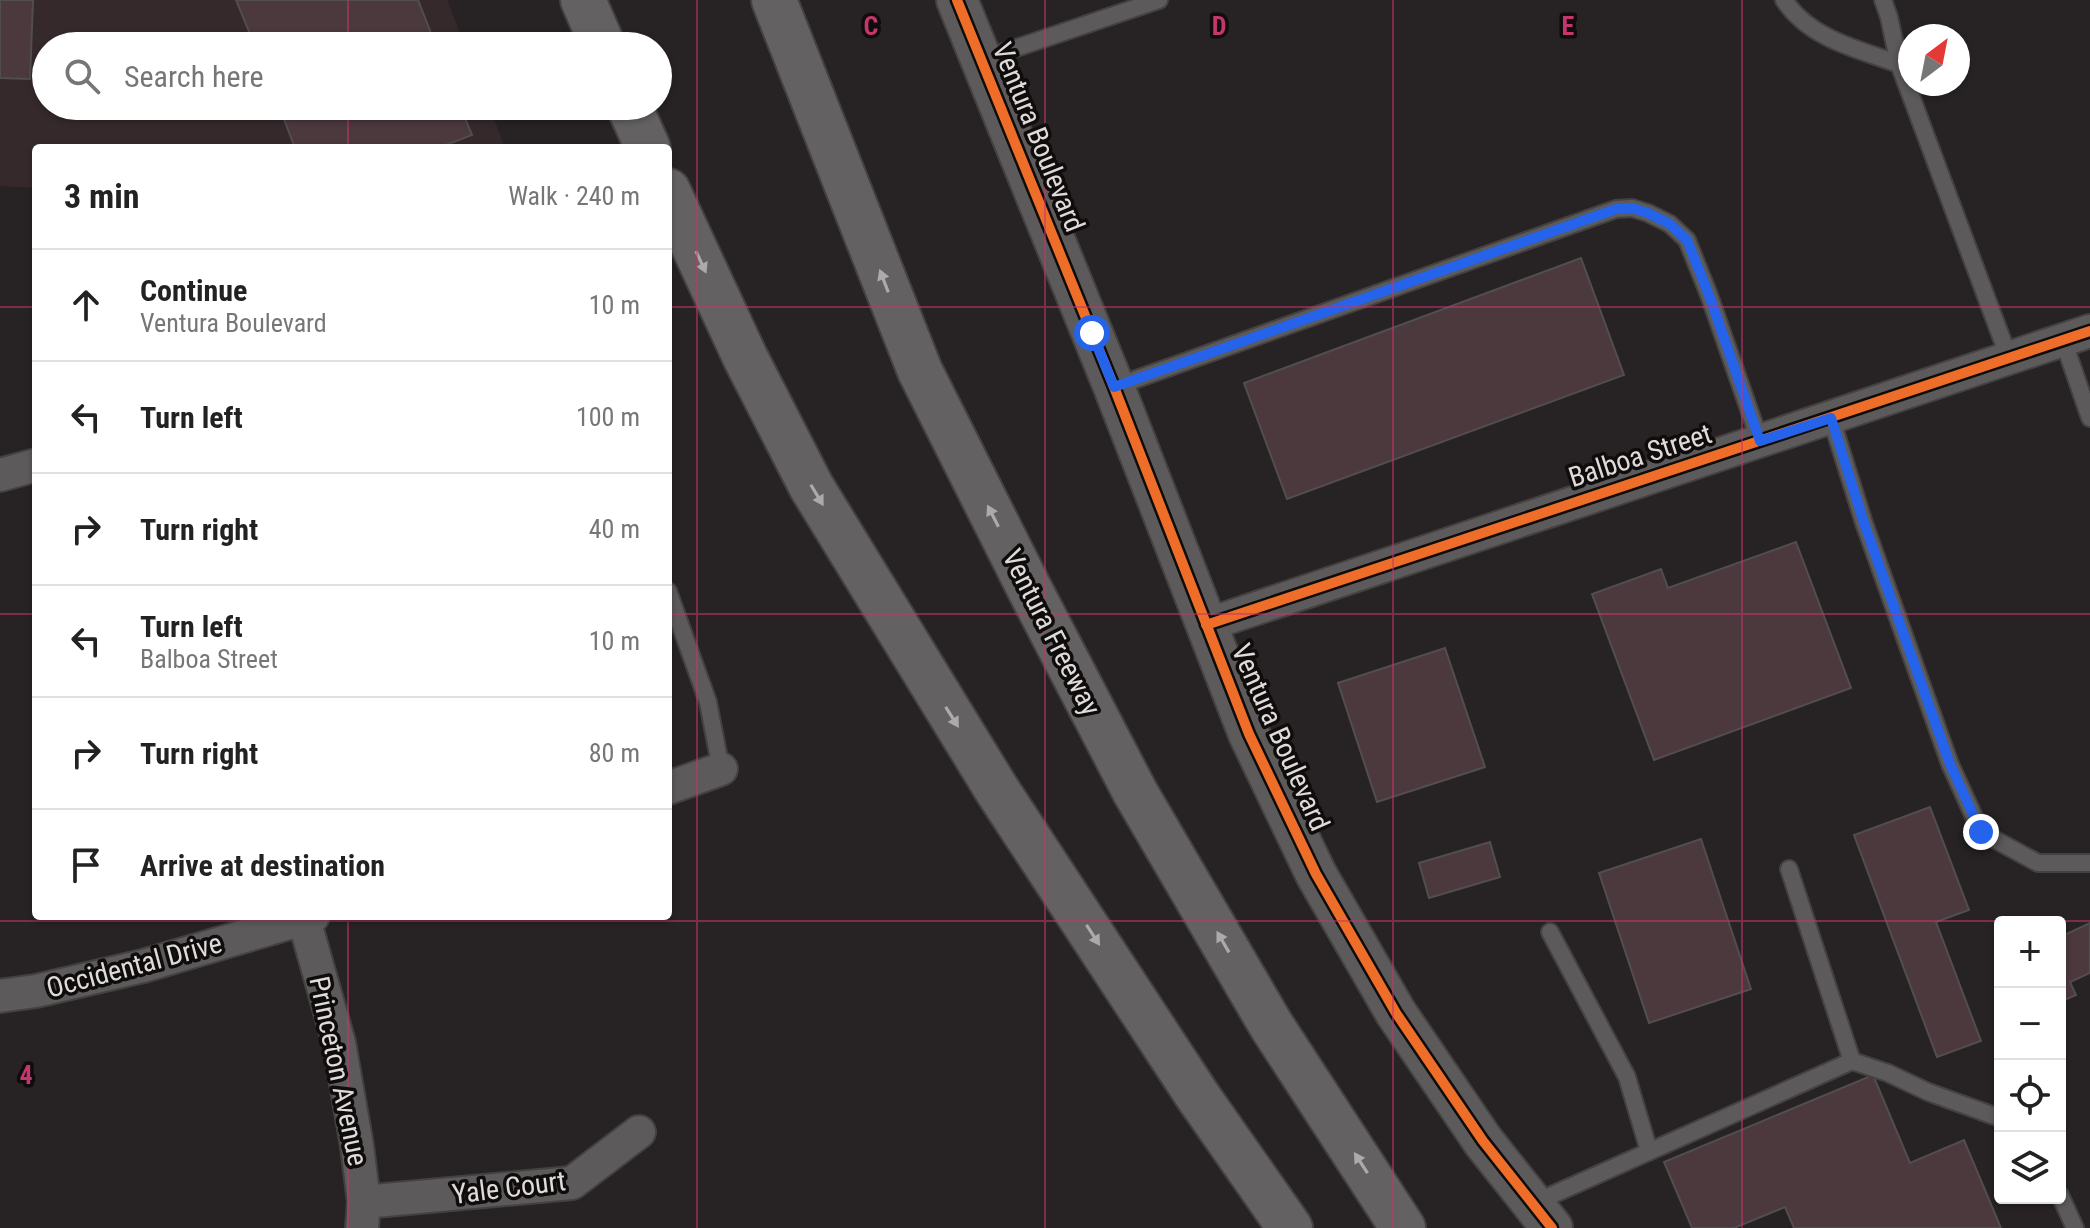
<!DOCTYPE html>
<meta charset="utf-8">
<style>
body{margin:0;font-family:"Roboto Condensed",sans-serif;background:#f6f6f6;color:#222}
.controls{position:absolute;right:24px;bottom:24px;display:grid;overflow:hidden;border-radius:8px;box-shadow:0 2px 6px #0004}
.controls button{width:72px;height:72px;display:grid;place-items:center;padding:0;border:0;border-bottom:2px solid #e0e0e0;background:#fff;color:#222;font:40px sans-serif}
.compass{position:absolute;left:1898px;top:24px;width:72px;height:72px;border-radius:50%;background:#fff;box-shadow:0 2px 6px #0004;rotate:32deg}
.stop{position:absolute;width:24px;height:24px;margin:-18px;border:6px solid #2563eb;border-radius:50%;background:#fff}
.stop.end{background:#2563eb;border-color:#fff;box-shadow:0 2px 8px #0008}
.list{margin:0;padding:0;list-style:none}
h2{display:flex;justify-content:space-between;align-items:center;height:104px;margin:0;padding:0 32px;font-size:34px}
h2 small{font-size:26px;font-weight:400;color:#767676}
.list li{display:grid;grid-template-columns:52px 1fr auto;gap:24px;align-items:center;box-sizing:border-box;height:112px;padding:0 32px;border-top:2px solid #e0e0e0}
.list b{display:block;font-size:30px;white-space:nowrap}
.list p{margin:0;font-size:26px;white-space:nowrap;color:#767676}
.list em{font-size:26px;font-style:normal;color:#767676}
.icon{flex:none;width:44px;height:44px;fill:none;stroke:currentColor;stroke-width:2;stroke-linecap:round;stroke-linejoin:round}
.map{position:relative;flex:none;width:2090px;height:1228px;overflow:hidden}
.search{position:absolute;background:#fff;box-shadow:0 2px 6px #0004;left:32px;top:32px;width:640px;height:88px;display:flex;align-items:center;gap:20px;box-sizing:border-box;padding:0 28px;border-radius:44px;color:#767676;font-size:30px}
.panel{position:absolute;background:#fff;box-shadow:0 2px 6px #0004;left:32px;top:144px;width:640px;height:776px;border-radius:8px}
.map>svg:first-child{display:block}
</style>
<div class="map">
<svg width="2090" height="1228" viewBox="0 0 2090 1228">
<rect width="100%" height="100%" fill="#272324"/>
<path fill="#35292b" d="M0,0h447l18,46h-419v60h443l16,42h-469v40l-36,-2z"/>
<path fill="#4c393e" stroke="#524e4f" stroke-width="2" d="M0,0h33l-3,79 -30,-1z
M236,0h182l18,46h-181z
M279,106h181l12,29 -34,13h-143z
M1581,258l43,117 -337,124 -43,-116z
M1796,542l55,146 -197,72 -62,-166 69,-25 7,19z
M1445,648l40,119 -108,35 -39,-119z
M1930,807l39,103 -33,12 45,119 -44,16 -83,-222z
M1701,839l50,150 -102,34 -50,-150z
M1490,842l10,35 -71,21 -10,-35z
M2090,923v50l-20,9 6,13 -16,7v-65z
M1873,1075l37,88 54,-23 37,88h-207l-9,-21 -51,21h-42l-28,-66z"/>
<g fill="none" stroke-linecap="round" stroke-linejoin="round">
<defs>
<path id="service" d="M1784,0c26,39 73,49 115,64
M1883,0l6,17 10,47 110,294
M983,59l176,-59
M2063,340l27,78
M1114,387l502,-178 16,-1 16,5 22,11 17,16 22,55 51,146
M1831,418l33,105 86,241 31,68 57,31h52
M668,591l40,111 13,67
M1789,869l63,192
M1550,932l77,145 22,74
M2060,1195l15,33
M1534,1203l318,-142 36,12 40,19 72,26"/>
<path id="minor" d="M0,475l36,-10
M1206,625l884,-294
M668,788l53,-19
M303,916l36,127 18,103 7,56 -2,26
M0,996l36,-5 107,-25 170,-50
M364,1202l208,-19 67,-51"/>
<path id="tertiary" d="M957,0l157,387 135,347 67,140 80,139 87,128 69,87"/>
<path id="motorway" d="M583,0l20,46
M774,0l146,371 109,217 106,204 136,233 132,203
M629,106l19,42
M668,191l77,166 66,129 186,304 200,305 93,133"/>
</defs>
<use href="#service" stroke="#444141" stroke-width="20"/>
<use href="#minor" stroke="#444141" stroke-width="36"/>
<use href="#tertiary" stroke="#444141" stroke-width="44"/>
<use href="#motorway" stroke="#444141" stroke-width="48"/>
<use href="#service" stroke="#5c5a5a" stroke-width="16"/>
<use href="#minor" stroke="#5c5a5a" stroke-width="32"/>
<use href="#tertiary" stroke="#5c5a5a" stroke-width="40"/>
<use href="#motorway" stroke="#636161" stroke-width="44"/>
<defs>
<path id="cycleway" d="M957,0l157,387 135,347 67,140 80,139 87,128 69,87
M1206,625l884,-294"/>
</defs>
<use href="#cycleway" stroke="#0f0c0c" stroke-width="15"/>
<use href="#cycleway" stroke="#ee6e29" stroke-width="10"/>
</g>
<defs><path id="oneway-solid" d="M-6-.8H1V-3.2L6.5 0L1 3.2V.8H-6Z" transform="scale(2)"/></defs>
<g fill="#aeaaaa">
<use href="#oneway-solid" transform="translate(701 262) rotate(65)"/>
<use href="#oneway-solid" transform="translate(884 281) rotate(-111)"/>
<use href="#oneway-solid" transform="translate(817 495) rotate(59)"/>
<use href="#oneway-solid" transform="translate(993 516) rotate(-117)"/>
<use href="#oneway-solid" transform="translate(952 717) rotate(58)"/>
<use href="#oneway-solid" transform="translate(1093 935) rotate(57)"/>
<use href="#oneway-solid" transform="translate(1223 942) rotate(-120)"/>
<use href="#oneway-solid" transform="translate(1361 1163) rotate(-123)"/>
</g>
<g fill="none" stroke-linecap="round" stroke-linejoin="round">
<path stroke="#2563eb" stroke-width="10" d="M1092,333l22,54 502,-178 16,-1 16,5 22,11 17,16 22,55 51,146 71,-23 33,105 86,241 31,68"/>
</g>
<path fill="none" stroke="#c6356e" stroke-width="2" stroke-opacity="0.55" d="M348,0v46M697,0v1228M1045,0v1228M1393,0v1228M1742,0v1228M348,106v42M0,307h36M668,307h1422M0,614h36M668,614h1422M348,916v312M0,921h2090"/>
<g text-anchor="middle" stroke-width="7" stroke-linejoin="round" paint-order="stroke">
<g font-size="28" fill="#e0dadb" stroke="#0f0c0c">
<text transform="translate(1039 137) rotate(68)" y="10">Ventura Boulevard</text>
<text transform="translate(1640 455) rotate(-18)" y="10">Balboa Street</text>
<text transform="translate(1052 632) rotate(63)" y="10">Ventura Freeway</text>
<text transform="translate(1281 737) rotate(66)" y="10">Ventura Boulevard</text>
<text transform="translate(134 965) rotate(-15)" y="10">Occidental Drive</text>
<text transform="translate(339 1071) rotate(78)" y="10">Princeton Avenue</text>
<text transform="translate(509 1187) rotate(-7)" y="10">Yale Court</text>
</g>
</g>
<g font-size="26" text-anchor="middle" font-weight="bold" fill="#c6356e" stroke="#0f0c0c" stroke-width="7" stroke-linejoin="round" paint-order="stroke">
<text x="871" y="35">C</text>
<text x="1219" y="35">D</text>
<text x="1568" y="35">E</text>
<text x="26" y="1084">4</text>
</g>
</svg>
<div class="controls">
<button>+</button>
<button>−</button>
<button><svg class="icon" aria-label="locate" viewBox="0 0 24 24"><circle cx="12" cy="12" r="6"/><path d="M12 2v4M12 18v4M2 12h4M18 12h4"/></svg></button>
<button><svg class="icon" aria-label="layers" viewBox="0 0 24 24"><path d="M12 4l9 5-9 5-9-5zM3 14l9 5 9-5"/></svg></button>
</div>
<svg class="compass" viewBox="-18 -18 36 36"><path d="M0-13l5 13h-10z" fill="#e53935"/><path d="M0 13l5-13h-10z" fill="#767676"/></svg>
<div class="stop" style="left:1092px;top:333px"></div>
<div class="stop end" style="left:1981px;top:832px"></div>
<div class="search"><svg class="icon" aria-label="search" viewBox="0 0 24 24"><circle cx="10" cy="10" r="6"/><path d="M15 15l6 6"/></svg>Search here</div>
<section class="panel">
<h2>3 min<small>Walk · 240 m</small></h2>
<ul class="list">
<li><svg class="icon" aria-label="ahead" viewBox="0 0 24 24"><path d="M12 20V5M6 11l6-6 6 6"/></svg><div><b>Continue</b><p>Ventura Boulevard</p></div><em>10 m</em></li>
<li><svg class="icon" aria-label="left" viewBox="0 0 24 24"><path d="M17 20v-9H6M10 6l-5 5 5 5"/></svg><div><b>Turn left</b></div><em>100 m</em></li>
<li><svg class="icon" aria-label="right" viewBox="0 0 24 24"><path d="M7 20v-9h11M14 6l5 5-5 5"/></svg><div><b>Turn right</b></div><em>40 m</em></li>
<li><svg class="icon" aria-label="left" viewBox="0 0 24 24"><path d="M17 20v-9H6M10 6l-5 5 5 5"/></svg><div><b>Turn left</b><p>Balboa Street</p></div><em>10 m</em></li>
<li><svg class="icon" aria-label="right" viewBox="0 0 24 24"><path d="M7 20v-9h11M14 6l5 5-5 5"/></svg><div><b>Turn right</b></div><em>80 m</em></li>
<li><svg class="icon" aria-label="arrive" viewBox="0 0 24 24"><path d="M6 21V4h12l-3 4 3 4H6"/></svg><div><b>Arrive at destination</b></div></li>
</ul>
</section>
</div>
